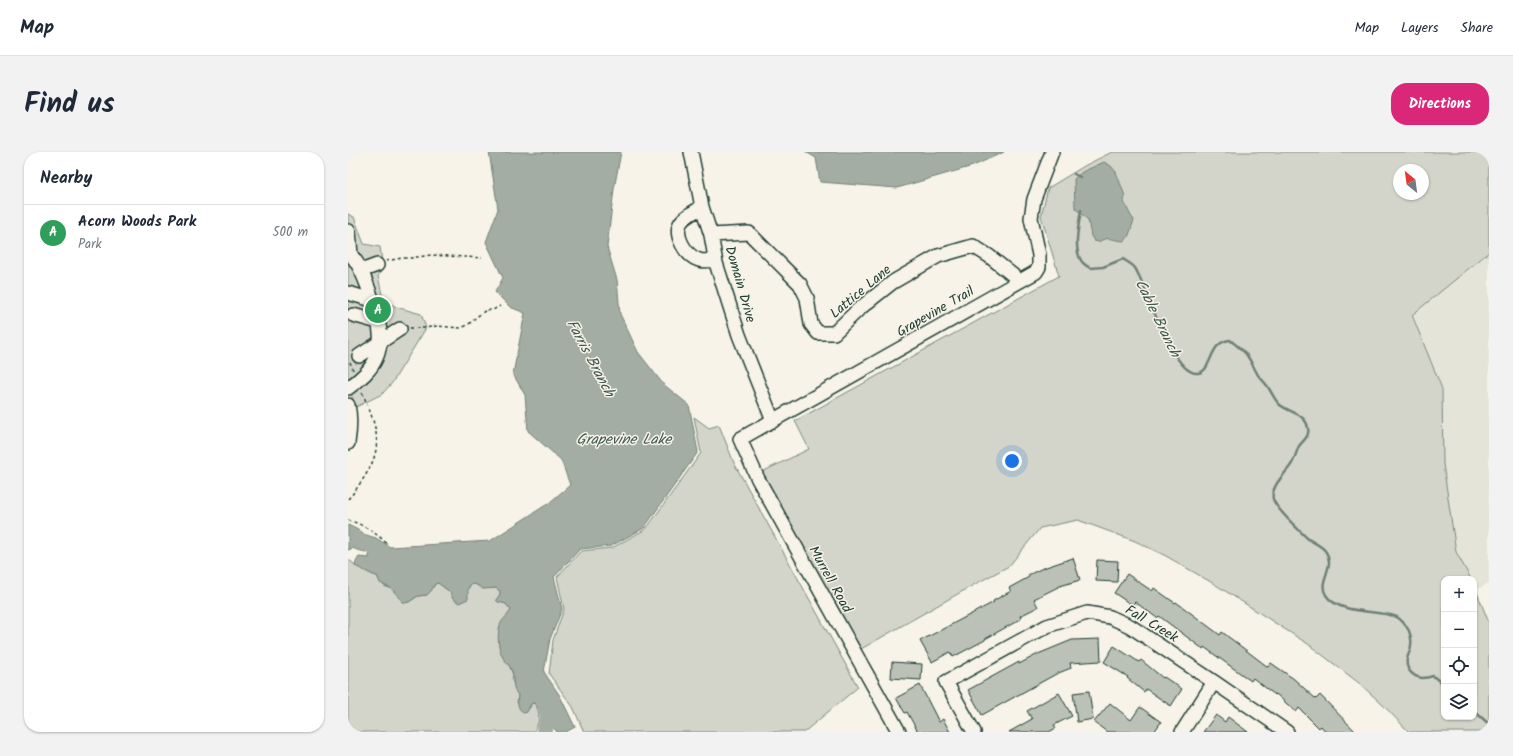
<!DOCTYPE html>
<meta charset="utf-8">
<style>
body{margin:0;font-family:Kalam,sans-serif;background:#f2f2f3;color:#1f2937}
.controls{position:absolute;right:12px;bottom:12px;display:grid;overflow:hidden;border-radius:8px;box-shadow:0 1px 3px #0004}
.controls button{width:36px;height:36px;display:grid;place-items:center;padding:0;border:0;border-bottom:1px solid #e0e1e3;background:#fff;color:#1f2937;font:20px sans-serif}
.compass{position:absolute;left:1045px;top:12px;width:36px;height:36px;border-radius:50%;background:#fff;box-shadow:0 1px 3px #0004;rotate:331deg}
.you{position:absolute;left:664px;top:309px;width:14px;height:14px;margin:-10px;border:3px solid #fff;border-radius:50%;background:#1a73e8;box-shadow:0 0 0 6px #1a73e833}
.badge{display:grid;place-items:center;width:26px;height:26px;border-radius:50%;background:#db2777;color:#fff;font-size:13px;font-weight:700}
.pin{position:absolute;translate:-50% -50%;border:2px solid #fff;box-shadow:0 1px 4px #0006}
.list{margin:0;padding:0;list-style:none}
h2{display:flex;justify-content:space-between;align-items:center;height:52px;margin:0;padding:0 16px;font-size:17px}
h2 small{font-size:13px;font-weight:400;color:#747a83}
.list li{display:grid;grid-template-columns:26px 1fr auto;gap:12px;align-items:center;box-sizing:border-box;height:56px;padding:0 16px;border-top:1px solid #e0e1e3}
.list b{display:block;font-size:15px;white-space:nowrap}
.list p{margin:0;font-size:13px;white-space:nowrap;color:#747a83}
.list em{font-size:13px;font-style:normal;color:#747a83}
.icon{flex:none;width:22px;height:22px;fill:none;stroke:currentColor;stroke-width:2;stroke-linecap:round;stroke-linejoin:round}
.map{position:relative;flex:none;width:1141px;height:580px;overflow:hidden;border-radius:16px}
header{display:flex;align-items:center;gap:24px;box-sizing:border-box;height:56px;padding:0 20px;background:#fff;border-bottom:1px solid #e0e1e3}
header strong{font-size:19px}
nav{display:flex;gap:22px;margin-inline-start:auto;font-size:14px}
.intro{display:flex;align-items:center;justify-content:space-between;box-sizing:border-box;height:96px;padding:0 24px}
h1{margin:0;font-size:28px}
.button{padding:10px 18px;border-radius:16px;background:#db2777;color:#fff;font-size:14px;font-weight:700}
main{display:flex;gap:24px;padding:0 24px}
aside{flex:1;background:#fff;border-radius:16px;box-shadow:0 1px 3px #0004}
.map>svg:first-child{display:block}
</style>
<header>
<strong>Map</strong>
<nav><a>Map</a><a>Layers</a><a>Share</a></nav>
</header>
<div class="intro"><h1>Find us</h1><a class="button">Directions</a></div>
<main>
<aside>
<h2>Nearby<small></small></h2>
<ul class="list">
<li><span class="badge" style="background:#2e9e5b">A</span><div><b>Acorn Woods Park</b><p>Park</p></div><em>500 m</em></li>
</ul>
</aside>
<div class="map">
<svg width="1141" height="580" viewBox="0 0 1141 580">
<rect width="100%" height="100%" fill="#f7f3e8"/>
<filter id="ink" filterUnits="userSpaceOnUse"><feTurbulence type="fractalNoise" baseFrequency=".025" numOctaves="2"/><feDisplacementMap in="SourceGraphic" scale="8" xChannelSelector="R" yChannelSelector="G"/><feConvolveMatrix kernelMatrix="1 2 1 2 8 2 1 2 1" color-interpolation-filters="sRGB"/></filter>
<g filter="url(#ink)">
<path fill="#e5e4d9" d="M1141,100v331l-13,7 -2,-5v-6h-3l-15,-27 -13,-88 -1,-75 -30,-75z"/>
<path fill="#d3d5ca" stroke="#79897f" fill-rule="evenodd" d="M764,0h377v100l-77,63 30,74 1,75 13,88 15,27h-27v138h30v-132l15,38v109h-80l-26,-27 -24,-22 -51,-39 -92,-59 -50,-29 -31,-15 -57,-21 -38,8 -31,38 -32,17 -123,70 -92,-181 47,-23 -14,-28 264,-145 -18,-60 7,-28 38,-23zM1051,18h24v24h-24z
M0,62l6,3 10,27 16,3 3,22 -5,7 5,23 13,8 25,7 5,14 -34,55 -10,11 -26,13 -8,-21z
M346,265l15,11 10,-3 15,38 124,224 -54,45h-220l-11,-25 -24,-33 4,-34 11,-31 -7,-32 24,-26 31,-3 34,-19 55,-76z
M0,407l11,9 18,8 7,10 8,3 12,14 5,-1 9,-6 9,-1 4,-4 4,-7 3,-1 12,9 3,7 15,-10 2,-4 5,-1c6,5 14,5 21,4l4,3 1,11 5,2 5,6 -12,34 4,13 5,5 5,13 -1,5 6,15 -1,8 13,5 1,-4 3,-1c7,8 6,21 -1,29h-185z"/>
<path fill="#a4ada3" stroke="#6f8077" d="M141,0h132l-7,37 -7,58 10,33 3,34 18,38 25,32 26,21 9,47 -54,76 -33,18 -31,3 -26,28 8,32 -12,30 -6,33 16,24 15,31 -9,5h-9l-23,-29 -3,1 -4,8 -3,1c-7,-5 -7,-10 -6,-18 -6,-7 -4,-12 -5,-20 -1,-8 -8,-13 -11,-19 -4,-9 -5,-21 -2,-31 2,-6 8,-9 11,-15l-5,-6 -8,-2 -2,-2 4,-6v-3l-4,-3 -13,1 -8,-5 -5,1 -2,4v10l-9,4 -6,-4 -3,-7 -12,-9 -3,1 -4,7 -4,4 -9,1 -9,6 -5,1 -12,-14 -12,-6 -3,-7 -4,-1 -18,-9 1,-5 3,-4 10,1v-4c-5,-4 -10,-2 -16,-6l-5,2v-25l10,5 5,4 13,4 14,9 100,-6 59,-38 21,-18 -9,-25 -33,-29 -3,-36 -12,-21 12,-61 -15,-6 -15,-15 8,-14 -17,-36 12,-33z
M458,0h198l-31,14 -76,22 -77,-6 -4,-24z
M756,10l7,4 5,6 9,24 -1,6c4,6 5,13 10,18l-5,15 -4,6c-10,0 -18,-6 -26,1l-5,-1 -3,-5 -3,-16 -13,-12 -1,-29 8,-7z"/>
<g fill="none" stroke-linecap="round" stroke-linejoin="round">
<path stroke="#6f8077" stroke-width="2.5" d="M726,22l6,3
M733,58c-2,14 -9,41 2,53 2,2 5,4 8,5l12,-1 20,-8c4,3 9,5 12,9 12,19 37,108 63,105 15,-2 10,-31 32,-33 5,4 12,9 16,14 5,7 8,14 12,21 3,4 7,7 10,12 4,6 6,12 11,17 8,8 27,9 29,24 2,8 -5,13 -9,18 -3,6 -4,13 -8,19 -6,9 -21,22 -18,34 2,9 27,32 34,39 6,5 15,7 19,14 10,15 -9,29 0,43 12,19 50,15 68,21 5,1 9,6 12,10 4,5 6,13 5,19 0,5 -3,9 -4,14 -2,10 6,18 15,19 3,0 8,-1 11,-2l11,9
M1126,559l15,13"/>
<path stroke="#a4ada3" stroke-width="16" d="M194,547c7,12 7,20 2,33"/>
</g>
<path fill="#bbc1b6" stroke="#1f3d34" d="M725,406l7,22 -20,6 -26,13 4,8 -18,9 1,3 -36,20v1l-32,17 -3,-5 -18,10 -12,-21 74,-39 -1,-1 18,-10 -2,-3 20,-11 -1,-2 15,-7z
M749,408l21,1 -1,21 -21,-1z
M779,422l25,17 2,-3 21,15 1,-1 44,33 2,-3 46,35 3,-4 23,16 22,20 4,-4 36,37h-30l-5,-6 -2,2 -20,-20 -3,4 -20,-18 -1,1 -22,-17 -2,3 -47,-34 -1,2 -44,-33 -2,2 -22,-16 -3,3 -18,-12z
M752,487l1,22 -31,2 1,5 -15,6 -74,41 -14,-25 51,-28v2l19,-10 34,-14z
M766,494l25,16 2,-2 22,18 1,-1 18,12 -11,17 -25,-17 -2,3 -17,-14 1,-1 -24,-15z
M544,510l30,2 -1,16 -30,-2z
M572,533l19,37 4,-3 7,13h-32l-11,-20 -2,1 -9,-15z
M741,539l4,28 -16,3 -4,-29z
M711,541l13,23 -18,9 2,3 -7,4h-40l23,-13 -5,-8z
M762,551l21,17 9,-13 21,15 -7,10h-47l-13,-10z
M868,563l9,7 3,-5 20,15h-45z"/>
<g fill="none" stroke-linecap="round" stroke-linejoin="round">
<defs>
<path id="minor" d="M343,0l11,55 9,28 5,28 23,72 34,86
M354,55c-6,4 -17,9 -21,15 -8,13 5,34 18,38 5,2 11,0 16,0
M1,79l2,24
M363,83l38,-2 51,51 7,14 4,26 7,9h16l25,-24 34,-27 45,-26 35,-10 16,10 31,25
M0,100c11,10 16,25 21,38 10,30 21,59 -4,84 -5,5 -11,10 -17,14
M13,119l16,-6
M0,141l24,7
M5,163l25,7
M11,204l41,-27
M0,253c3,13 2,25 0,38
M551,580l-141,-253 -18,-40 296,-167 3,-5v-12l-8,-37 3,-19 18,-47
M626,580l-28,-50 101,-56 40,-13 23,4 20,9 84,56 73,50
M834,580l32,-50"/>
</defs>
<use href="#minor" stroke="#1f3d34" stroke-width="16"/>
<path stroke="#1f3d34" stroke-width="1.5" stroke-dasharray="3 3" stroke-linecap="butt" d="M38,109l16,-3h9l20,-3 51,3
M62,176h14l13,-2 24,2 7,-3 7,-7 11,-8h7l7,-4
M2,210l3,8
M0,347c5,-5 9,-11 13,-17 25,-35 16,-54 1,-90
M0,368c14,4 29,13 39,24"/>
<use href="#minor" stroke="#f7f3e8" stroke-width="13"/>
</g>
</g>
<g text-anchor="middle" stroke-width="3" stroke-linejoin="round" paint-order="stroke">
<g font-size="14" fill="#1f3d34" stroke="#f7f3e8">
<text transform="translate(393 132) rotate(74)" y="5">Domain Drive</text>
<text transform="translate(512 139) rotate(-40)" y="5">Lattice Lane</text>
<text transform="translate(587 159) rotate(-30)" y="5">Grapevine Trail</text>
<text transform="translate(483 427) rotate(61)" y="5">Murrell Road</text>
<text transform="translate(804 471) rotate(31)" y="5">Fall Creek</text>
</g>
<g font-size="15" font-style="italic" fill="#405950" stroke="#f7f3e8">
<text transform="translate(810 166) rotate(64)" y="5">Cable Branch</text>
<text transform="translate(243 206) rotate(62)" y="5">Farris Branch</text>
<text x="276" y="292">Grapevine Lake</text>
</g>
</g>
</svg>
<div class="controls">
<button>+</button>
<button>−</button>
<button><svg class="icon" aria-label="locate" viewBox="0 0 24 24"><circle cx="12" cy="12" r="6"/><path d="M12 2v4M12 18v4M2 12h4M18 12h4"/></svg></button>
<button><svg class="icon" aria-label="layers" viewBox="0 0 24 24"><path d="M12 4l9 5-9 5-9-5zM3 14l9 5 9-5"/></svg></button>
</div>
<svg class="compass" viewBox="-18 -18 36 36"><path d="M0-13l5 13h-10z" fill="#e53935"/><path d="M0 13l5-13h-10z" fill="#747a83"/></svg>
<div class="you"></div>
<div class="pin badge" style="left:30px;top:158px;background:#2e9e5b">A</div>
</div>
</main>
